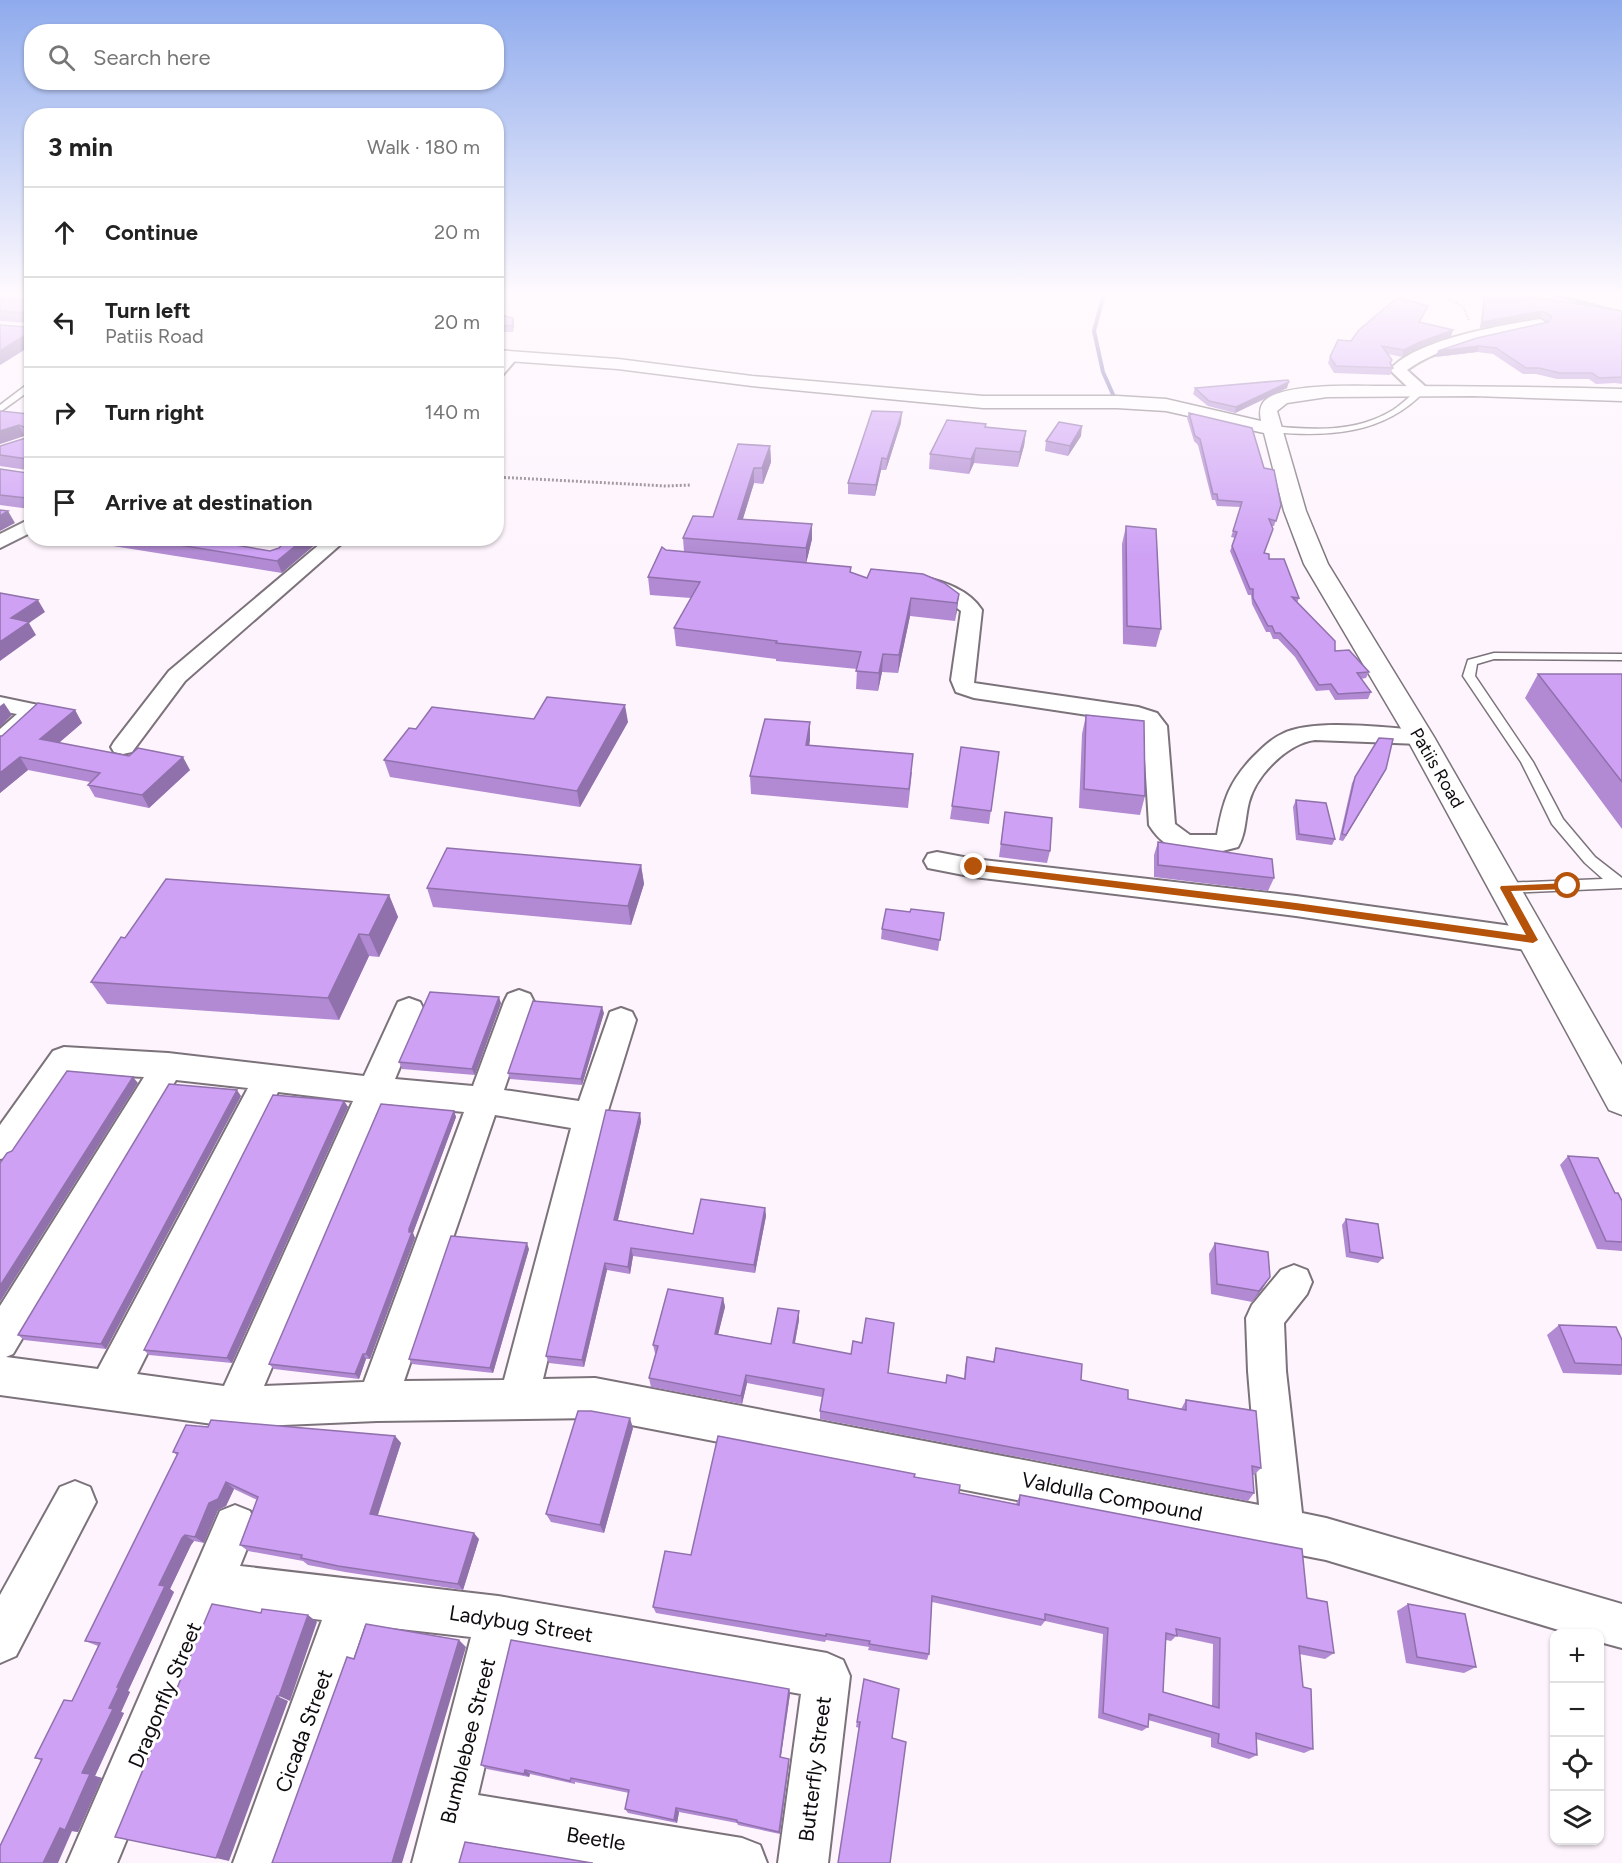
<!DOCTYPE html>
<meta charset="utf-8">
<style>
body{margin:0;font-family:Figtree,sans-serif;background:#f2f2f2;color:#222}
.controls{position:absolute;right:18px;bottom:18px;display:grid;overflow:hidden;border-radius:12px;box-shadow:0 2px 4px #0004}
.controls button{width:54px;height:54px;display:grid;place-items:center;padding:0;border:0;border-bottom:2px solid #e0e0e0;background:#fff;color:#222;font:30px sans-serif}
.stop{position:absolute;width:18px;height:18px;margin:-14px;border:4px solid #b45309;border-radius:50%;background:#fff}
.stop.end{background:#b45309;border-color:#fff;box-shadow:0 2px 6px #0008}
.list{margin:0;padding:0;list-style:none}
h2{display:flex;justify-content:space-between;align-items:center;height:78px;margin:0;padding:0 24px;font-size:26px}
h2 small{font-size:20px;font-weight:400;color:#767676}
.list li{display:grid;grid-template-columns:39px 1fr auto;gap:18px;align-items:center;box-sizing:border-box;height:90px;padding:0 24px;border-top:2px solid #e0e0e0}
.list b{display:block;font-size:22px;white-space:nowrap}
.list p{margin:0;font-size:20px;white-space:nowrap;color:#767676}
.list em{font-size:20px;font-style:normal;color:#767676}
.icon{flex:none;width:33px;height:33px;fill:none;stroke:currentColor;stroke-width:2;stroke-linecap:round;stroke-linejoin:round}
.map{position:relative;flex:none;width:1622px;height:1863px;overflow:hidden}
.search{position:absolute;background:#fff;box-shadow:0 2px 4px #0004;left:24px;top:24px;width:480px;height:66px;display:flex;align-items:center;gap:15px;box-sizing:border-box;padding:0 21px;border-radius:24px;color:#767676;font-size:22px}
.panel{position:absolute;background:#fff;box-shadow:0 2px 4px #0004;left:24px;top:108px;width:480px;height:438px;border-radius:24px}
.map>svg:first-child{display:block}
</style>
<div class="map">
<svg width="1622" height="1863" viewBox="0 0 1622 1863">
<rect width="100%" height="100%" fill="#fef4fd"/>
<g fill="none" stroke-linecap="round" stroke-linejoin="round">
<path stroke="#7a71b0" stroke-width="4" d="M1104,294l-10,37 9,41 12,27
M1552,294l70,19"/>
<defs>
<path id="service" d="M29,383h3v6l-32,23v-7z
M1418,389l7,2c-42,44 -97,46 -154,41l-4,-3 4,-3c41,4 85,7 122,-16 9,-6 17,-14 25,-21z
M1494,653l128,1v6l-128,-1 -17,5 -2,12 58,86 30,57 32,38 27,21v10l-118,5 -7,-5 7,-5 99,-4 -18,-16 -33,-39 -31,-62 -58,-86 5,-16z"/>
<path id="minor" d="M1540,319l7,4 -2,3c-48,12 -96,15 -138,44l20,18 2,3 -2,3h-12l-25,-24c24,-30 113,-45 150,-51z
M512,352l7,4 -18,21 -5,1v-14l11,-11z
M32,518v14l-32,16v-14z
M327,538h21l-163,143 -53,71 -9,2 -9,-2 -3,-5 3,-5 55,-71z
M923,577c22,5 46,13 59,33l-8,73 164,24 19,6 10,13 8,98 15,11h27c6,-34 12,-53 36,-78 9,-9 18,-18 29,-23 31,-16 102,-6 138,-4l8,2 4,5 -4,5 -8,2 -105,-4c-27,3 -59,35 -66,62 -4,15 -3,32 -11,45 -35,10 -68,12 -89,-22l-6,-99 -2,-3 -167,-25 -18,-6 -5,-12 10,-69 -19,-14 -26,-10 -3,-4 3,-4z
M0,697l43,9 4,5 -38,36 -9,2v-20l17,-15 -17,-3z
M937,852l37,7 322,37 237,33 10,4 4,7 -4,7 -10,4 -237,-35 -322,-39 -46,-9 -4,-7 4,-7z
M519,990l11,4 4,8 -30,88 75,11 31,-89 11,-4 11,4 4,8 -30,97 -63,262 52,-1 664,127 -11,-134 -2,-53 6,-13 29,-35 13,-5 13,5 5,12 -5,12 -23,29 2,48 16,142 24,5 296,86v44l-22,-6v-8h-28l-246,-74 -731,-142 -218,3 -142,6 -235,-32v-89l144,-229 -72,-4 -56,83 -16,3v-34l53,-74 11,-4 104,6 196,23 34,-74 11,-4 11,4 4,8 -29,69 78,7 31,-84 4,-8zM176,1080l72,8 -150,281 -92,-12 7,-3zM278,1092l75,9 -129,285 -87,-12zM384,1104l80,8 -100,270 -100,4zM495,1115l76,13 -67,252 -100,1z
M75,1481l15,6 6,15 -80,154 -16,7v-68l60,-108z
M235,1505l15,6 6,15 -16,40 258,30 329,57 16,7 7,16 -22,187h-50l23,-169 -287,-51 -36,152 264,43 18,7 7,18h-176l-124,-21 -5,21h-50l59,-226 -106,-12 -82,238h-50l89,-243 -100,-12 -105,255h-50l153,-352z"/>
<path id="tertiary" d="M496,350l122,9 134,17 231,20h134l49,3 95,22c-3,-14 1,-22 15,-27 28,-10 75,-8 105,-8 80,0 160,1 241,3v12l-149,-5 -146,1 -40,6 -10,8 29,100 22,53 106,173 188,328v50l-13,-5 -203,-373 -102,-173 -20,-53 -20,-78 -98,-22 -49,-3h-134l-231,-22 -134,-17 -122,-9z"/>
</defs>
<use href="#service" stroke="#7b727a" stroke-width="3"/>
<use href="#minor" stroke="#7b727a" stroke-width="4"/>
<use href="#tertiary" stroke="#7b727a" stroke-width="3"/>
<path stroke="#807a80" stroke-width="2" stroke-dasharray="1.5 1.5" stroke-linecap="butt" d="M1440,294l23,13 6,13
M1472,294l14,6"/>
<path stroke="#807a80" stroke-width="3" stroke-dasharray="2 2" stroke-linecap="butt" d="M496,477l170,9 25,-1"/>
<use href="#service" fill="#fff" fill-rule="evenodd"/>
<use href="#minor" fill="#fff" fill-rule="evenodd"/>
<use href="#tertiary" fill="#fff" fill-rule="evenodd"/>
</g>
<path fill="#b18ad3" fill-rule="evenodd" d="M0,294h32v51l-32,20v-40l27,2 2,-2v-2l-29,-2z
M1485,295l137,16v73l-7,-1 -19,1 -7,-5h-32l-21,-5h-13l-30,-20 -16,-2 -42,5 113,-35v-1l-8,-4 -60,11 3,-27z
M1428,306l-8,16 33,8 -2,6 -33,12 -16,9 -14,-3 5,14 -3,7 -56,-2 -6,-10 2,-6 21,-16z
M496,314l17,4 1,6 -1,8h-17z
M1195,388h92l-52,25 -27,-7 -15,-12z
M32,412v100l-2,-3 -30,-4v-36l27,4v-3l-27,-4v-20l26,-8v-1l-2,-1 -24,8z
M1189,413l75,55 17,37 -7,21h-2l-8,27 35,45 -2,5 38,48 34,21 -3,6 -5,1 10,13 -3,7 -33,1 -6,-10 -13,1 -21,-34 -17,-18h-5l-3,-7h-4l-14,-28 -1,-9h-3l-18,-44 5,-13 -4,-1 10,-30 -24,-1 -2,-6h-3l-14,-55 -4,-4 -7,-23z
M901,423l-15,47h-5l-6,26 -27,-2v-11z
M986,424v3l40,4 -2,15 -6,21 -44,-4 -5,11 -40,-5 1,-15z
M1081,436l-13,20 -23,-5 1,-10z
M770,446l1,16 -8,22 -9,-1 -11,36 69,5v15l-6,24 45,9 16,6 92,16 -4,27 -45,-5 -12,57 -16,-1 -4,19 -22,-2 1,-20 -81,-8v-2l-100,-13 -2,-18 17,-30 -41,-3 -2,-18 18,-27 18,2 -1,-14 30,-21z
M1126,526l35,103 -5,18 -33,-3 -1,-100z
M194,538l76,13 9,-3 3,25 -213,-34z
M223,538h55l-9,8z
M1538,674h84v155l-97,-131z
M75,710l7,13 -23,20 131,27 -41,38 -54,-11 -7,-12 2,-3 -62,-12 -28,23v-57z
M1086,715l59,81 -5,19 -61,-7 3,-74z
M534,719l94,3 -48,85 -190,-30 -6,-17z
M810,740l-1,5 103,27 -4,36 -157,-14 -1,-18z
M999,752l-10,72 -39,-5 2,-13z
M1386,769l-43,72 -4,-1 13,-57 3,-6z
M1296,800l39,39 -3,6 -36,-5 -3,-33z
M1005,812l45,39 -3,12 -48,-6z
M1158,842l116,36 -6,13 -114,-14v-22z
M641,865l3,19 -13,41 -198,-18 -6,-19z
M389,895l9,22 -19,40 -10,-1 -30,64 -232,-16 -16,-22z
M910,912l34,1 -6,38 -57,-12 1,-10z
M501,1003l-26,72 -73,-6 -3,-7z
M604,1013l-22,72 -72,-6 -2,-6z
M241,1096l-135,253 -82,-9 -6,-5z
M344,1101l4,6 -116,256 -83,-8 -5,-5z
M454,1111l2,6 -43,116 2,5 -45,121h-4l-7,20 -85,-10 -5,-5z
M640,1113l1,9 -23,98 75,14 72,-26 1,8 -11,57 -122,-17 -3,18 -23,-4 -23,97 -35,-4 -3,-7z
M1568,1156l47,37 7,8v50l-25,-2 -37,-84z
M1346,1219l37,39 -5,5 -32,-6 -4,-32z
M1215,1243l48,45 -11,14 -41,-8 -2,-40z
M529,1249l-36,124 -81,-9 -3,-5z
M723,1298l2,9 -7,27 53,10 28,-24 -4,23 93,30 58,10 1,-8 17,4 1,-13 2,-9 26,5 3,-14 85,32 47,19 53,10 5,-9 75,68 -7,7h-1l1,18 -6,8 -428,-82v-8l2,-14 -75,-14 -5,21 -91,-17 -2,-9 7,-24 -1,-1 -2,-8z
M1559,1325l63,40v9l-1,1 -58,-2 -16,-38z
M208,1427l187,9 6,7 -23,72 101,24 -16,51 -118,-18 -37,-7 -5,-4 -55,-10 -8,-6 17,-45 -23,-11 -8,17 -8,4 -14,33 -10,-2 -3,4 -21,44 4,3 -46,99 2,1 -9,20 3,1 -29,63 7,2 -24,54 -65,-13 28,-59 -6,-2 37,-57 26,-55 -13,-5 92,-186 -4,-3z
M633,1428l-29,105 -53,-11 -5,-8z
M914,1477l45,16 57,11 4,-9 287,103 27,55 -9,6 -26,-5 4,33 10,62 -9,4 -48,-14 1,16 -8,4 -38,-12v-9l-63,-18v7l-6,4 -44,-13 5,-84 -58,-13 -4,5 -109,-24 -3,52 -2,6 -59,-10 1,-3 -43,-7 -1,2 -169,-29 -3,-6 38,-52zM1176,1636l37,8 -1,62 -49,-14 3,-52 5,1z
M1408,1604l68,63 -12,6 -58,-10 -9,-52z
M864,1679l28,59 -36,-11z
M789,1689l1,5 -9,63 8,2v4l-9,71 -42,-9 -1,-2 -58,-11 -2,11 -49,-10 -3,-4 4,-16 -54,-11v2l-45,-10 -1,3 -42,-8 -6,-4z"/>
<path fill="#9071ac" d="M1542,311l-2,6 -60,11 2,-6z
M513,318l1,6 -1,8 -1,-6z
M1453,330l-2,6 -33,12 -16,9 2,-7 16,-8z
M32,331v14l-32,20v-14z
M1479,346l-2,6 -42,5 3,-6z
M1289,382l-2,6 -52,25 1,-6z
M902,412l-1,11 -15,47 1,-11z
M19,425l5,11 -24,8v-13z
M1082,426l-1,10 -13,20 2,-10z
M1026,431l-2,15 -6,21 2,-15z
M770,446l1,16 -8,22 -1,-16z
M976,448l-2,15 -5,11 2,-15z
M882,458l-1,12 -6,26 1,-11z
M754,468v15l-16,51v-15z
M32,503v9l-4,-6z
M8,511l7,12 -15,8v-15z
M812,524v15l-6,25v-16z
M267,538h11l-9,8z
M305,538h18l-41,35 -5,-12z
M959,594l-2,17 -2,10 2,-18z
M911,598l-1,18 -12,57 1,-18z
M38,600l7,12 -16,11 7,12 -36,26v-19l11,-24z
M883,654l-1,18 -4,19 1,-18z
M4,703l8,12 -12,12v-21z
M625,705l3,17 -48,85 -3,-16z
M75,710l7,13 -34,29 -8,-13z
M810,722v18l-4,23v-18z
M20,757l8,13 -28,23v-20z
M183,757l7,13 -41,38 -7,-13z
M1386,769l-3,6 -40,66 3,-6z
M641,865l3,19 -13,41 -3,-19z
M389,895l9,22 -19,40 -10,-22z
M359,934l10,22 -30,64 -11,-22z
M499,997l2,6 -26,72 -3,-6z
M602,1007l2,6 -22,72 -1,-6z
M133,1077l5,6 -138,219v-16z
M237,1090l4,6 -135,253 -5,-5z
M344,1101l4,6 -116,256 -5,-5z
M454,1111l2,6 -43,116 2,5 -45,121 -4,-5 43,-125z
M640,1113l1,9 -25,106 -2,-8z
M765,1208l1,8 -11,57 -1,-8z
M527,1243l2,6 -36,124 -3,-5z
M631,1248l2,8 -3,18 -2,-7z
M605,1263l2,7 -23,97 -2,-7z
M1270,1277l-7,11 -11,14 7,-11z
M723,1298l2,9 -9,36 -1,-9z
M799,1311v9l-6,32v-9z
M363,1354l3,5 -7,20 -4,-5z
M746,1375l1,8 -5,21 -1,-8z
M630,1418l3,10 -29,105 -4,-8z
M395,1436l6,7 -25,77 -6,-6z
M226,1482l8,7 -8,17 -8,4 -14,33 -9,-6 14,-34z
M474,1533l5,6 -16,51 -5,-6z
M185,1535l9,6 -3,4 -21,44 4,3 -46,99 2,1 -9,20 3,1 -29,63 7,2 -24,54 -13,-2 17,-57 27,-65 8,-21 42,-102 23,-47z
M308,1615l9,7 -27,79 -11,-5z
M459,1640l7,7 -64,216h-10z
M789,1689l1,5 -10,67v-4z
M277,1696l11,5 -59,160 -13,-3z
M789,1759v4l-9,71 -1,-2z
M525,1770l5,4 -1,3 -5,-3z
M676,1808l3,4 -2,11 -3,-3z
M60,1828l12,3 -14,32h-15z"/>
<path fill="#cea1f5" stroke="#9071ac" stroke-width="1.5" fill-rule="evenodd" d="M0,294h32v37l-32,20v-26l27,2 2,-2 1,-10 -3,-2 -27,-2z
M1491,294h25l106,17v66l-23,1 -7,-5h-32l-21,-5h-13l-30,-20 -17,-2 -41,5 39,-13 71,-16 3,-4v-3l-9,-4 -60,11 3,-27z
M1398,297l30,9 -9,16 34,8 -33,12 -16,8 -22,-4 10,14 -2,3 3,5 -57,-2 -6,-9 8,-17 13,1 8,-11z
M496,314l17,4 -1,8 -16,-1z
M1288,380l1,2 -53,25 -27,-6 -14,-13z
M0,411l29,3 3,-2v91l-4,3 -2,-8 -26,-3v-26l27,4v-14l-27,-4v-9l26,-8 3,-9 -10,-4 -19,6z
M872,411l30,1 -15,47 -5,-1 -6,27 -28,-2z
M1189,413l63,15 12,40 10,2 7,35 -5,16 -7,-2 4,10 -9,24 5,1v5h15l15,39 -7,-1 43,44v10l14,-1 20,22 -12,1 14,19 -33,2 -7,-10 -12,1 -22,-34 -17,-18h-5l-3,-7h-4l-15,-28v-9h-3l-18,-43 5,-14 -4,-1 9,-29 -24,-2 -1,-6h-4l-13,-55 -5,-3z
M947,420l39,4 -1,3 41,4 -6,21 -44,-4 -5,11 -41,-5z
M1059,422l23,4 -12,20 -24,-5z
M738,444l32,2 -8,22h-8l-16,51 74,5 -6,24 -123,-10 10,-22 20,1z
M0,510l8,1 -8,5z
M1126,526l30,3 5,100 -34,-3z
M136,538h58l76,13 9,-3 9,-10h17l-28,23z
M662,547l4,3 185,17 -1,5 17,6 4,-9 52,5 21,9 15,11 -2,9 -46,-5 -12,57 -16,-1 -4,19 -23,-2 5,-19 -85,-9 1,-2 -103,-13 26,-46 -52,-5z
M0,593l38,7 -27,18 18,4 -29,20z
M1538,674h84v108z
M547,697l78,8 -48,86 -193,-31 25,-32 7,1 16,-22 102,12z
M38,703l37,7 -35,29 89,17 9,-8 45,9 -41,38 -54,-10 12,-12 -80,-16 -20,16v-37h2z
M1086,715l58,6 1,75 -61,-7z
M765,719l45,3 -4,23 107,9 -4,35 -159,-13z
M1379,738l14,1 -7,30 -40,66 -4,-1 13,-57z
M961,747l38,5 -8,59 -39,-5z
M1296,800l30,3 9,36 -36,-5z
M1005,812l47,6 -2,33 -49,-7z
M1158,842l114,17 2,19 -116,-13z
M447,848l194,17 -13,41 -201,-18z
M166,879l223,16 -20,40 -10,-1 -31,64 -237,-16 30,-45 4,1z
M886,909l24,3 1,-3 33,4 -4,27 -58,-11z
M430,992l69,5 -27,72 -73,-7z
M533,1001l69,6 -21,72 -73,-6z
M67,1071l66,6 -133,209v-123l7,-10 5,-2z
M169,1084l68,6 -136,254 -83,-9z
M273,1095l71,6 -117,257 -83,-8z
M381,1104l73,7 -45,118v3h3l-46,122h-3l-8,20 -86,-10z
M606,1110l34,3 -26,107 79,14 8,-35 64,9 -11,57 -123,-17 -3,19 -23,-4 -23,97 -36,-4z
M1568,1156l30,2 17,35h3l4,8v41l-16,-1z
M1346,1219l32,5 5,34 -33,-6z
M451,1236l76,7 -37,125 -81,-9z
M1215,1243l53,9 2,25 -11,14 -42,-7z
M668,1289l55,9 -8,36 56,10 7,-36 21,3 -6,32 58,11 2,-13 9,2 4,-25 28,5 -6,50 58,10 1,-8 18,4 2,-22 27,5 2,-14 86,16 -1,16 47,10v9l58,11v-10l70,11 5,57 -9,-2 2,27 -434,-82 4,-22 -78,-14 -5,21 -92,-18 9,-32 -5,-1z
M1559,1325l57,2 6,13v25l-47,-2z
M578,1411h13l39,7 -30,107 -54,-11z
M211,1420l184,16 -25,78 104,19 -16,51 -120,-18 -37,-8 1,-3 -62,-10 18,-48 -32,-15 -8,17 -9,4 -14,34 -10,-2 -3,3 -23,47 6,1 -48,101h2l-10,21 4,1 -31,64 8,1 -25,56 -5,-2 -17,35h-43v-17l42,-87 -7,-1 29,-58 8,1 28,-58 -15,-2 93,-188 -5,-1 13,-27 22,2z
M718,1436l197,38 -1,3 46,8 -1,8 60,12 1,-10 282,54 5,49 20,4 7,51 -35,-7 4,41 8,2 2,60 -57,-16 1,22 -39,-12 1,-9 -70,-20 -1,13 -45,-14 5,-85 -63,-14v6l-113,-24 -3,58 -60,-10 1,-3 -44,-7v2l-173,-29 12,-56 26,4zM1176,1629l44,9 -1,70 -56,-16 3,-59 11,3z
M212,1604l49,9 1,-4 46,6 -29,81h-2l-61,162 -101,-21z
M1408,1604l57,10 11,53 -59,-10z
M366,1624l93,16 -67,223h-120l75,-206 7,2z
M511,1640l278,49 -9,68 9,2 -10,73 -42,-10v-2l-61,-12 -2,12 -49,-11 4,-19 -58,-12 -1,3 -45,-11 -1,4 -43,-9z
M864,1679l35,10 -7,49 14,4 -16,121h-52l22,-141h-3z
M465,1842l127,21h1h-134z"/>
<linearGradient id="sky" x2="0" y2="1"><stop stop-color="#8fabed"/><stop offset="0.53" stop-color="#fffafe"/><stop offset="1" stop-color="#fffafe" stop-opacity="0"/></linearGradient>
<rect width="1622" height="555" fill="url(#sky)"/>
<path fill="#b45309" d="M974,864l322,39 230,32 -26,-47 1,-2 67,-3 5,3 -5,3 -57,2 27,49 -5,3 -237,-33 -325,-40v-5z"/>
<g text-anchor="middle" stroke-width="6" stroke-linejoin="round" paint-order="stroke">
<g font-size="18" fill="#0e0b0e" stroke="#fff">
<text transform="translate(1437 768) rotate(60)" y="6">Patiis Road</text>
</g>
<g font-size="21" fill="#0e0b0e" stroke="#fff">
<text transform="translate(1112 1497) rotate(11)" y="7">Valdulla Compound</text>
<text transform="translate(521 1624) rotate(9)" y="7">Ladybug Street</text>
<text transform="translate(165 1695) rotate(-67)" y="7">Dragonfly Street</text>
<text transform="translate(304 1731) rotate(-70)" y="7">Cicada Street</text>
<text transform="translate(468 1741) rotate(-76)" y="7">Bumblebee Street</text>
<text transform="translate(815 1769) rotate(-83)" y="7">Butterfly Street</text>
<text transform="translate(596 1839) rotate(9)" y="7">Beetle</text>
</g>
</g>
</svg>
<div class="controls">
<button>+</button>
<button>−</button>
<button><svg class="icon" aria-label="locate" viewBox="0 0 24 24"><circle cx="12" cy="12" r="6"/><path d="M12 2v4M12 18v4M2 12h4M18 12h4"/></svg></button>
<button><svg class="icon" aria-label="layers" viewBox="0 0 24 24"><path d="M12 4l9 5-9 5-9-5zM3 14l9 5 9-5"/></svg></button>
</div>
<div class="stop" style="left:1568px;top:886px"></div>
<div class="stop end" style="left:974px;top:867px"></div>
<div class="search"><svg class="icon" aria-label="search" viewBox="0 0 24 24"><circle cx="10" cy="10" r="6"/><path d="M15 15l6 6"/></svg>Search here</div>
<section class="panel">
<h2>3 min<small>Walk · 180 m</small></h2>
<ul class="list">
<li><svg class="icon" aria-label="ahead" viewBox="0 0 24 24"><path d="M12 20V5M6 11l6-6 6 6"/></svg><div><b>Continue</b></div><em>20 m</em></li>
<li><svg class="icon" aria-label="left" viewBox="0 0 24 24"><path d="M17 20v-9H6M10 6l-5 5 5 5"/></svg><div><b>Turn left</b><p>Patiis Road</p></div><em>20 m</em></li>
<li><svg class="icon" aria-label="right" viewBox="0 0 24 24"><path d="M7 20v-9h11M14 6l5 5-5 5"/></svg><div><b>Turn right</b></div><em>140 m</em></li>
<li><svg class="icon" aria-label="arrive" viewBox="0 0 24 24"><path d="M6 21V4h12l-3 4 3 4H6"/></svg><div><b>Arrive at destination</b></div></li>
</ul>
</section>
</div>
